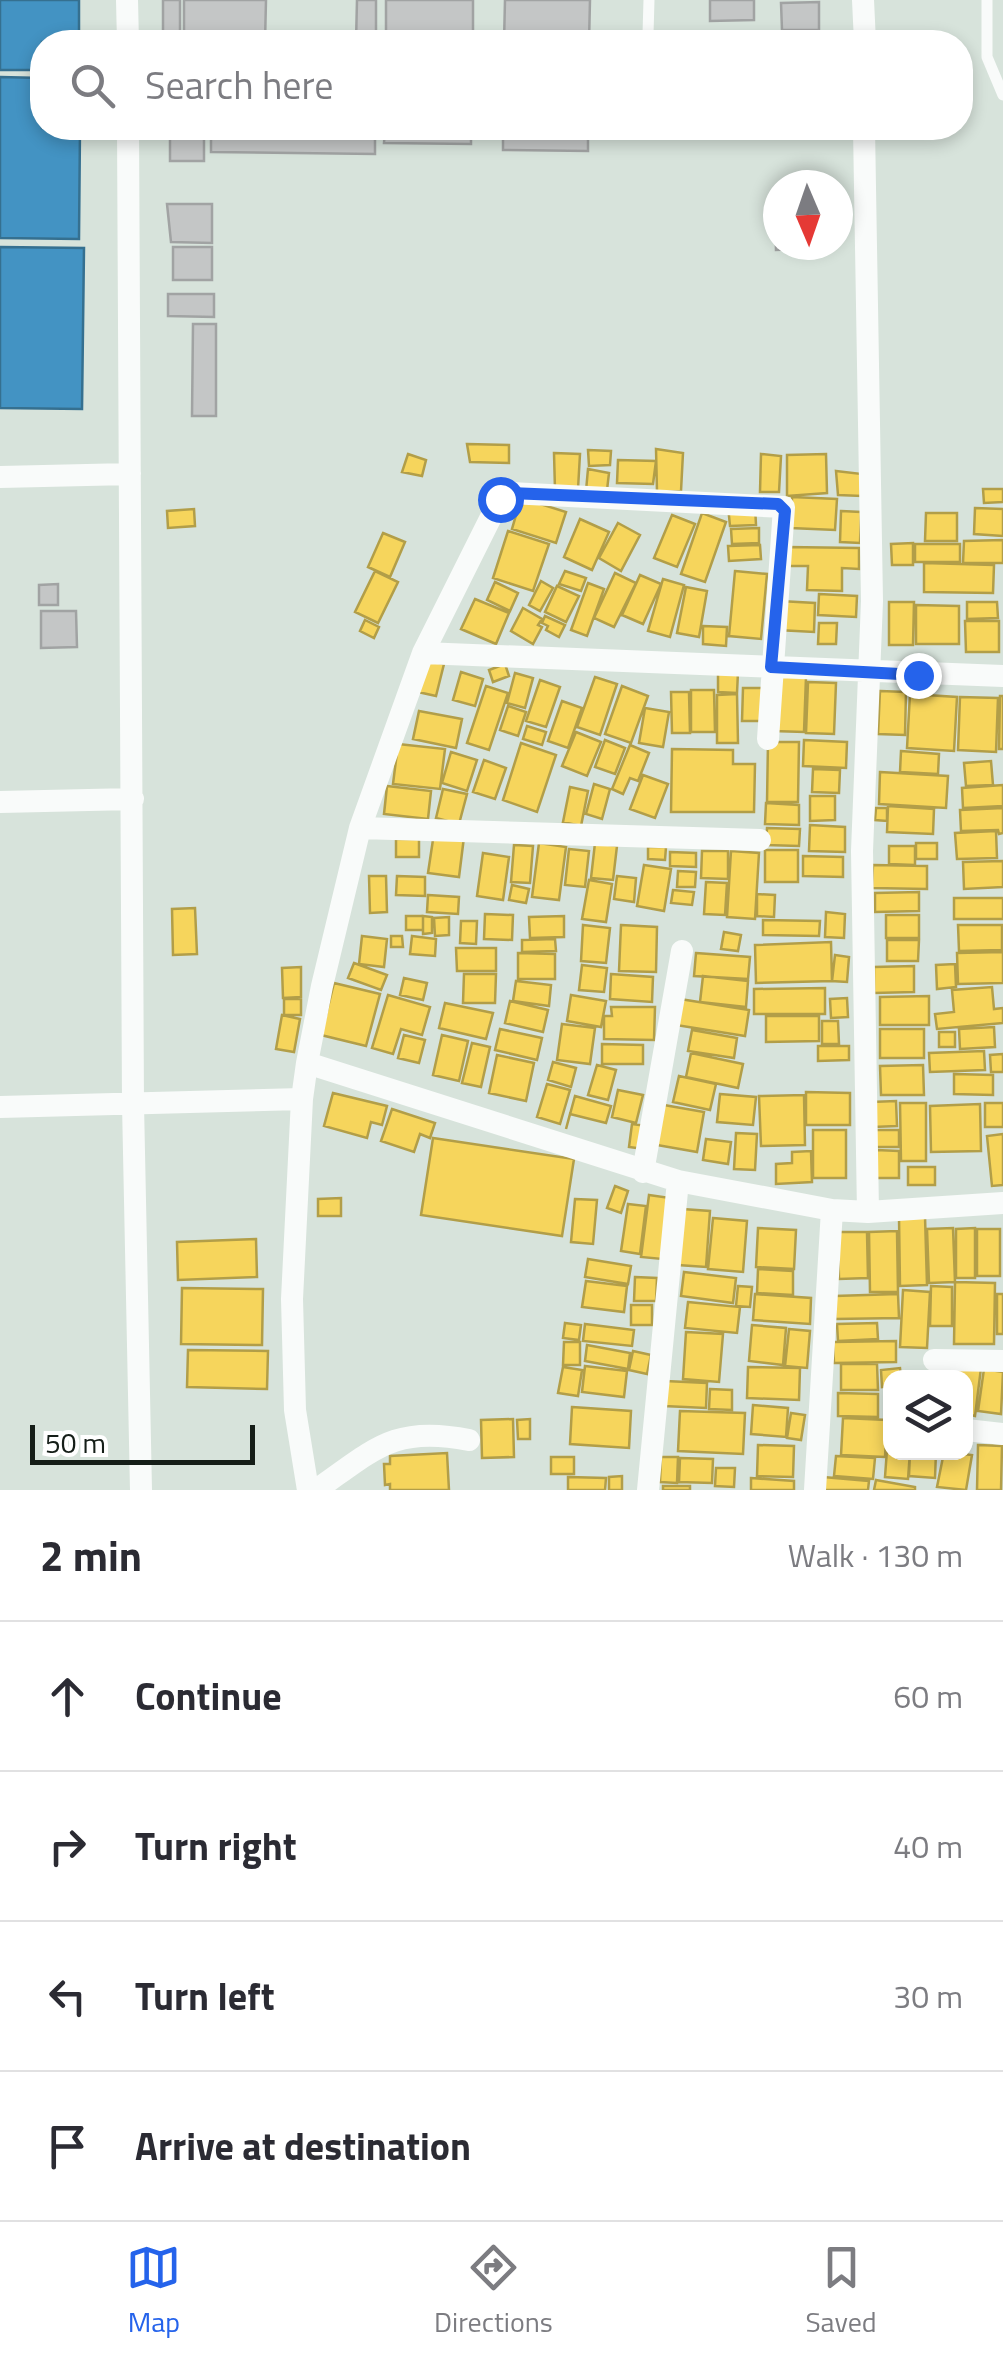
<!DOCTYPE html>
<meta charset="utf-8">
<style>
body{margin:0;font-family:"Titillium Web",sans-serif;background:#f2f2f3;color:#2b2b33}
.controls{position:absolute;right:30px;bottom:30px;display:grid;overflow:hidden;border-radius:20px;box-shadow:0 5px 15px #0003}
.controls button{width:90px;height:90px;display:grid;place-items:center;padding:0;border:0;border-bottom:2px solid #e1e1e2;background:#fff;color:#2b2b33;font:50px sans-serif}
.compass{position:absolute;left:763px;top:170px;width:90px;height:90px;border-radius:50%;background:#fff;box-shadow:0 5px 15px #0003;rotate:178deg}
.scale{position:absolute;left:30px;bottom:25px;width:225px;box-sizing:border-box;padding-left:10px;border:5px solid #151e18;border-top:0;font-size:28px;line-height:35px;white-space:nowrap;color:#151e18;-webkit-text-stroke:8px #fff;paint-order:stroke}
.stop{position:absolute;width:30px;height:30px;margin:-22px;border:8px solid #2563eb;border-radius:50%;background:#fff}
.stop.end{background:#2563eb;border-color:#fff;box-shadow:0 2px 10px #0008}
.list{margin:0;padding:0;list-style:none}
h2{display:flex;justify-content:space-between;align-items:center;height:130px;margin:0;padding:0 40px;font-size:42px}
h2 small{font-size:32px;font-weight:400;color:#7c7c81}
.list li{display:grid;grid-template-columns:65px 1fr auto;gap:30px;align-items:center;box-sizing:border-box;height:150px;padding:0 40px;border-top:2px solid #e1e1e2}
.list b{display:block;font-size:38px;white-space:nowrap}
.list em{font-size:32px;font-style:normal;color:#7c7c81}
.icon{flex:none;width:55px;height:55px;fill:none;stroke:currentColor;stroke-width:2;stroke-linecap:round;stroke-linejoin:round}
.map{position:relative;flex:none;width:1003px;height:1490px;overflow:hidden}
.search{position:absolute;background:#fff;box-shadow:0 5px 15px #0003;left:30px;right:30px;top:30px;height:110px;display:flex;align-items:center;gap:25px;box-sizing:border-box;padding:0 35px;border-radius:40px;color:#7c7c81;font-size:38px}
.sheet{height:730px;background:#fff}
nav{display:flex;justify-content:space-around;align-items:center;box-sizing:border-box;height:140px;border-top:2px solid #e1e1e2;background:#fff;font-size:28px;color:#7c7c81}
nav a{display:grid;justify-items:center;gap:5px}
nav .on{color:#2563eb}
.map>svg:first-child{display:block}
</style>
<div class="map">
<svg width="1003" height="1490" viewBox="0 0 1003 1490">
<rect width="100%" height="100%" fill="#d7e3db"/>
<path fill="#f6d55c" stroke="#b29e48" stroke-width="2.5" d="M467,444l42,1v18l-39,-1z
M656,449l27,4 -2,38 -24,1z
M588,450l23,1 -1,14 -21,1z
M554,453l26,1 -2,35 -23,1z
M408,454l18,6 -4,16 -20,-4z
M761,454l20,2 -2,36h-19z
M826,454l1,39 -40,3v-41z
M618,460l38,1 -3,23 -36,-1z
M588,469l21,4 -2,17 -21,1z
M836,471l26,3v22l-24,-1z
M983,489h20v13l-19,1z
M792,497l45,2 -2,31 -44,-2z
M521,498l45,14 -10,31 -44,-14z
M755,505l1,20 -26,1 -2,-20z
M975,508l28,1v27l-29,-2z
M194,509l1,17 -27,2 -1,-17z
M841,511l20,1 -1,31 -20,-1z
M702,513l24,9 -21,60 -24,-8z
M926,513h31v28h-32z
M672,515l23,9 -18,43 -23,-9z
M580,519l29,13 -17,38 -28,-13z
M618,523l22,12 -19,36 -22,-13z
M759,528v15l-27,1 -1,-15z
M508,531l41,13 -16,47 -40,-13z
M383,533l22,9 -15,35 -22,-10z
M1003,540v23h-40l1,-22z
M913,543v22h-21l-1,-21z
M915,544h45v18h-45z
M760,545l1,14 -32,2 -1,-15z
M787,547l72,1v21l-17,-1v23l-35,-1 1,-24h-21z
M924,563l70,2 -1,28 -69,-1z
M375,571l23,11 -20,41 -23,-11z
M565,571l21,7 -5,13 -22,-7z
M735,571l32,3 -6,65 -32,-3z
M615,573l21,10 -22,44 -20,-9z
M640,575l21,9 -18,40 -21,-9z
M663,579l21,6 -14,52 -22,-6z
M541,581l12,7 -13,23 -11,-6z
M495,582l23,11 -8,18 -23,-11z
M588,583l16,6 -17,47 -16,-6z
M557,586l22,10 -13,26 -21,-10z
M686,587l21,4 -8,46 -22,-4z
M819,594l38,2 -1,21 -38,-2z
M475,599l34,14 -13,31 -35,-15z
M780,601l35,2 -1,29 -36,-2z
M889,602h25l-1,43h-24z
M967,602h30l1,16 -31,1z
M916,605l43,1v38h-43z
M523,608l19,11 -4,6 4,2 -9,17 -22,-13z
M545,616l20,9 -6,12 -13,-7 2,-4 -6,-3z
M365,620l14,7 -5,11 -14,-7z
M965,621h34v31h-33z
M819,623h18l-1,21h-18z
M703,626l24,1 -1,19 -23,-2z
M425,660l19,4 -8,32 -18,-4z
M505,664l4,12 -16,6 -4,-12z
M461,672l22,7 -8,27 -22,-6z
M718,672h20l-1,21 -19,-1z
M515,673l18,5 -8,30 -18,-5z
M775,676l31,1 -2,55 -31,-1z
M595,677l22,7 -17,51 -23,-8z
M540,680l20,7 -14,40 -20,-6z
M808,682l28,1 -2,51 -28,-1z
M486,686l22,7 -19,57 -22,-7z
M622,686l26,10 -17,47 -26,-9z
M743,688h21l-1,33h-21z
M691,690h23l1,42h-24z
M880,691l26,1 -1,43 -27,-1z
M671,692h18l1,41h-18z
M737,694l1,49h-21v-48z
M910,694l47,3 -3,54 -47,-3z
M1000,696h3v53h-4z
M960,697l38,1 -2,54 -38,-2z
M562,701l20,7 -14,40 -20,-7z
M508,706l18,6 -8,24 -18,-6z
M645,708l24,4 -6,35 -24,-4z
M419,711l43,8 -6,29 -43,-9z
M527,726l19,6 -4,13 -19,-6z
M576,732l25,10 -14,34 -25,-10z
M605,740l20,8 -10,26 -20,-7z
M804,740l43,2 -1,26 -43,-2z
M768,742h31l-1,60h-31z
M521,743l35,12 -19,57 -34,-12z
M398,744l47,5 -5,40 -47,-5z
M630,745l19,8 -11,28 -8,-3 -7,16 -11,-5z
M672,749l61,1v14h22l-1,48h-83z
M901,751l38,3 -1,20 -38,-2z
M451,752l26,8 -10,31 -25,-8z
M484,760l22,8 -11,31 -22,-7z
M991,761l2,24 -27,1 -2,-23z
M813,769l27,1 -1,23 -27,-1z
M880,772l68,4 -2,32 -67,-4z
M643,775l25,9 -13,34 -25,-9z
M594,784l16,5 -8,30 -16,-5z
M1003,785v21l-40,2 -1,-20z
M387,786l44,5 -3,28 -44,-5z
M570,787l18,4 -7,35 -18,-4z
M443,789l24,5 -8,30 -23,-6z
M810,796h25v24l-25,1z
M766,803l33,2v20l-34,-1z
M888,806l46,3 -1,25 -46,-2z
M876,808h11v13l-12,-1z
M1003,808v25l-4,1 -1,-4 -37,1 -1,-21z
M810,825l35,2v25l-36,-1z
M767,828l33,1 -1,17 -33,-1z
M996,831l1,27 -40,1 -2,-26z
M434,833l30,4 -5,40 -31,-4z
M396,839h23v18h-23z
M539,843l27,4 -7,53 -27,-3z
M595,843l22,3 -4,34 -22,-2z
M916,843h21v16h-21z
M514,845l19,1 -3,37 -19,-1z
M889,846h26v19l-26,-1z
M648,847h18l-1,13 -17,-1z
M569,849l20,2 -4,36 -20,-2z
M765,850h33v32h-33z
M702,851h26v28l-27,-1z
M731,851l28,2 -4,66 -28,-2z
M670,852l26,1v14l-26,-1z
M483,853l26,4 -6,43 -26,-4z
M803,856l40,1v20l-40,-1z
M1003,861v26l-39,2 -1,-27z
M644,865l27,4 -7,42 -27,-5z
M873,865l54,1v23l-55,-1z
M678,871l18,1 -1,15h-18z
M369,876h17l1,36 -17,1z
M397,876l28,1v19l-29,-1z
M617,876l19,2 -2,24 -20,-3z
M589,880l23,4 -6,38 -24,-3z
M706,882l21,1 -2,32 -21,-1z
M512,885l17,4 -3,14 -17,-3z
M673,890l21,2 -2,13 -21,-2z
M919,892v19l-44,1v-19z
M757,894l18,1 -1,22 -17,-1z
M428,895l31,2 -1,17 -31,-2z
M954,898h49v21h-49z
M195,908l2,46 -24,1 -1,-46z
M826,912l19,2 -1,24 -19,-1z
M485,914l28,1 -1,25 -28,-1z
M886,915h33v23h-33z
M406,916h17v14h-17z
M423,916l9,1v16l-9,1z
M564,916v21l-34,1 -1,-21z
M449,917v18l-14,1 -1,-18z
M763,920l57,1 -1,15 -56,-1z
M461,921h16l-1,23 -16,-1z
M583,925l27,3 -4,35 -25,-2z
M621,925l36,2 -1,45 -37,-1z
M958,925h44v25l-43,1z
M724,932l17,3 -3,16 -17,-2z
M362,936l25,3 -3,28 -25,-3z
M391,936h11l1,11h-12z
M412,936l24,3 -1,17 -25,-2z
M555,939l1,12 -34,1v-12z
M887,940h32l-1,21h-31z
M831,942l1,39 -76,2 -1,-38z
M456,948h40v23h-39z
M1003,952v31l-45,1 -1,-31z
M518,953l37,1v25h-37z
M696,953l54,4 -2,22 -54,-3z
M835,955l14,2 -2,25 -15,-1z
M354,963l33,12 -6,15 -33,-12z
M955,964l1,23 -19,2 -1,-24z
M582,965l25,3 -3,24 -25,-2z
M914,966v26l-40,1v-26z
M301,967v30l-18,1 -1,-30z
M464,974h32l-1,29h-32z
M611,974l42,3 -1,25 -42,-3z
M703,976l45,5 -2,26 -46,-5z
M404,978l23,5 -4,17 -23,-5z
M516,981l35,4 -2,21 -36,-5z
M334,983l46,11 -14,52 -45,-11z
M992,987l2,22 9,-1v15l-66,6 -2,-15 19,-2 -2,-22z
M825,988v26h-71v-25z
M388,995l42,12 -8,28 -21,-6 -8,25 -21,-6z
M571,995l35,6 -5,26 -34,-6z
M929,996v29h-49v-28z
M847,998l1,19 -17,1 -1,-19z
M284,999h17v16h-17z
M680,999l69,11 -4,26 -69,-11z
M510,1001l38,9 -5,22 -38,-9z
M445,1003l48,10 -7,26 -47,-11z
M611,1007h44l-1,33 -50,-1v-23h8z
M282,1015l18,4 -6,33 -18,-3z
M766,1016h53v25l-53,1z
M822,1021h16l1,23h-17z
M562,1024l33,4 -5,36 -33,-4z
M994,1027l1,20 -35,2 -1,-20z
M500,1029l42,9 -5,22 -42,-10z
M880,1029h44v29h-44z
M692,1030l45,8 -3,20 -46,-7z
M939,1032h16v15h-16z
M404,1035l21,5 -6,23 -21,-5z
M442,1035l26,6 -9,40 -26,-6z
M472,1043l18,4 -9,40 -19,-4z
M602,1044l41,1v19h-41z
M818,1046h31v14l-31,1z
M984,1051l1,19 -55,2 -1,-19z
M691,1053l52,11 -5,24 -52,-11z
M1003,1054v18h-12l-1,-17z
M497,1055l37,8 -8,38 -37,-8z
M553,1062l23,6 -5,19 -23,-7z
M597,1065l19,5 -8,30 -20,-5z
M923,1065l1,30h-43l-1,-29z
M954,1074l39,1v20l-39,-1z
M679,1076l37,8 -6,26 -37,-8z
M547,1084l23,6 -10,34 -23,-7z
M618,1090l25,5 -7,28 -24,-6z
M806,1092l44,1v32h-44z
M333,1093l54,13 -5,19 -11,-3 -4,16 -43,-12z
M720,1094l36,3 -3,28 -36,-3z
M804,1095l1,50 -44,1 -2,-50z
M575,1096l36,10 -5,17 -36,-9 -4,15z
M896,1101l1,25 -24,1 -2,-25z
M900,1103h26v58h-25z
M985,1103h18v24h-18z
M980,1104l1,47 -50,1 -1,-46z
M664,1105l40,7 -7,40 -40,-7z
M392,1109l43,14 -5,15 -10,-4 -6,18 -33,-11z
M632,1124l15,2 -3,23 -15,-2z
M813,1130h33v48h-33z
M873,1130h26v17h-26z
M736,1133l21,1 -2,36 -21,-1z
M1003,1134v51l-11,1 -5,-50z
M433,1138l141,21 -12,77 -141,-21z
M706,1139l25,3 -3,22 -25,-4z
M876,1150l23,1v27h-23z
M811,1151l1,31 -36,2v-20l16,-1v-11z
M908,1167h27v18h-27z
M615,1186l13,5 -7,22 -14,-5z
M649,1195l21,3 -8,61 -21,-2z
M341,1198v18h-23v-17z
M575,1199l22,1 -4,44 -22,-2z
M628,1204l18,2 -6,48 -19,-3z
M682,1209l28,2 -4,56 -28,-2z
M925,1216l2,69 -27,1 -1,-69z
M713,1218l34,3 -4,51 -35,-3z
M758,1228l38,2 -2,39 -38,-2z
M953,1228l2,54 -26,1 -2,-54z
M975,1228v50h-19v-49z
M977,1229h23v47h-23z
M897,1231l1,61h-28l-1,-60z
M838,1232h29l1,46 -29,1z
M256,1239l1,38 -79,3 -1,-38z
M588,1259l43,7 -3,18 -43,-7z
M758,1269l35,2v24l-36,-2z
M684,1272l52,6 -3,25 -52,-7z
M635,1277l22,1 -1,23h-22z
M586,1281l41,5 -3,26 -42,-5z
M955,1282l40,1 -1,61h-40z
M738,1286l14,1 -2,20 -14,-1z
M931,1286l21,1v39h-22z
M182,1288l81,1 -1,56 -81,-1z
M903,1290l27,2 -3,56 -27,-1z
M755,1294l56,4 -1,26 -57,-4z
M898,1294l1,24 -64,1v-23z
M997,1294h6v40h-6z
M688,1302l52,5 -3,26 -52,-5z
M631,1305h21v20h-21z
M565,1323l16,2 -2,15 -16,-2z
M877,1323l1,16 -40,2 -1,-17z
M585,1324l49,6 -2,16 -49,-5z
M752,1325l34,3 -3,37 -34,-4z
M789,1329l21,2 -3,37 -22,-2z
M686,1332l37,2 -4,48 -36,-3z
M896,1341v21l-62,1 -1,-21z
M564,1342h16v23h-17z
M587,1345l43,8 -2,16 -43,-8z
M188,1350l80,1 -1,38 -80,-2z
M633,1351l18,4 -4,19 -18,-4z
M841,1364h36l1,26h-37z
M942,1364l39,4 -6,48 -9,-2v-36h-25z
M585,1366l42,5 -3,26 -42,-5z
M563,1367l19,3 -4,26 -20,-3z
M748,1367l52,1 -1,32 -52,-2z
M900,1368l1,10h-11v8l-8,1 -1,-17z
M984,1369l19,3 -2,42 -23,-3z
M665,1381l42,2 -1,25 -42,-2z
M710,1389l22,1v20l-23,-1z
M838,1393l40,1v23l-40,-1z
M753,1405l35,3 -2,29 -35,-3z
M572,1407l59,4 -2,37 -59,-4z
M680,1411l65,2 -2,41 -65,-3z
M791,1413l14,2 -4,25 -14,-2z
M843,1418l44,2 -2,37 -44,-2z
M513,1419l1,38 -32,1 -1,-38z
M530,1419v20h-12l-1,-19z
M888,1436l2,16h20l-2,27 -23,-2z
M758,1445l36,1 -1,31 -36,-1z
M978,1445l24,1 -1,44h-24z
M910,1452h26l-1,26 -26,-2z
M944,1452l28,3 -6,35 -29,-3z
M447,1453l2,37h-59v-6l-5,1 -1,-21h6v-8z
M836,1456l39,2 -2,21 -39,-3z
M551,1457h23v17h-23z
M661,1457h17l-1,26 -17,-1z
M680,1458l33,1 -1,24 -33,-1z
M716,1468h19l-1,19 -19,-1z
M622,1476v14h-13v-13z
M568,1477l38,1 -1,12h-37z
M823,1477l46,4 -1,9h-46z
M751,1478l43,3v9h-43z
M876,1480l39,7v3h-41z
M663,1486h27v4h-27z"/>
<path fill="#4393c3" stroke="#357090" stroke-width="2.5" d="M0,0h79v42h-37v28h-42z
M0,77l42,1v50h38l-1,111 -79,-1z
M0,247l84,1 -2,161 -82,-1z"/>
<path fill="#c4c6c6" stroke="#a1a3a3" stroke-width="2.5" d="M163,0h17v42h-17z
M184,0h82l-1,42h-81z
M357,0h19v42h-20z
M386,0h87v42h-87z
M505,0h85l-1,42h-85z
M710,0h44v20l-44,1z
M819,2v28h-37l-1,-27z
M660,40v2h-54v-1z
M170,128h34v33h-34z
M211,128h164v26l-164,-2z
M385,128h86v16l-87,-1z
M503,128h85v23l-85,-1z
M167,204h45v39l-41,-1z
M775,210h3v35h20v4l-22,1z
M173,247h39v33h-39z
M168,294h46v23l-46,-1z
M193,324h23v92h-24z
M58,584v21h-19v-20z
M41,611h35l1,36 -36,1z"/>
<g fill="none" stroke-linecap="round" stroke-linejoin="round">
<path stroke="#f9fbfa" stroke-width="11" d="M987,0v57l16,38
M648,34l1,-34"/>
<path stroke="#f9fbfa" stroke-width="22" d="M127,0l1,42
M863,0l2,42
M128,128l5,976 8,386
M864,128l8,473 -10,250 6,361
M0,477l130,-3
M423,653l580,23
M0,802l133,-3
M360,828l400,12
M307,1063l371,118 154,29 36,2 135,-9
M0,1107l302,-8
M643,1172l39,-221
M934,1360l69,1
M966,1430l37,4
M308,1490l-13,-80 -3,-111 10,-200 5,-36 15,-77 38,-158 63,-175 77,-154 10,-6 274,14 -16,232
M316,1490c59,-41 78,-65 153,-50
M648,1490l30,-309
M815,1490l17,-280"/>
</g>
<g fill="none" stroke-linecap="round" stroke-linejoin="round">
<path stroke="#2563eb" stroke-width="12" d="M500,499l10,-6 268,11 7,7 -14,156 147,8"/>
</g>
</svg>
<div class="controls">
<button><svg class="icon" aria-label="layers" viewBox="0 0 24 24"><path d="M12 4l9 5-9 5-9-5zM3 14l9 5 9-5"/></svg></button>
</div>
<svg class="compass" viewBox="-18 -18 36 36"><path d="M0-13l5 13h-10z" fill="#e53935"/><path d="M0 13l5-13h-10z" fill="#7c7c81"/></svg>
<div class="scale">50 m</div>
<div class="stop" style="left:500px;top:499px"></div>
<div class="stop end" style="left:918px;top:675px"></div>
<div class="search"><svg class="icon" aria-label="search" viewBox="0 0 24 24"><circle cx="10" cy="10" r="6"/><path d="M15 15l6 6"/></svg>Search here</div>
</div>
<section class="sheet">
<h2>2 min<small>Walk · 130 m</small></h2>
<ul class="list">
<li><svg class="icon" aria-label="ahead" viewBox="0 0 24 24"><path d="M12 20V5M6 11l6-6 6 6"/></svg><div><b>Continue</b></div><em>60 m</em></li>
<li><svg class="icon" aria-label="right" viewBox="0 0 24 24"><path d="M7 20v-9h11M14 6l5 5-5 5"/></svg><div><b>Turn right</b></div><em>40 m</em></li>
<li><svg class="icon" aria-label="left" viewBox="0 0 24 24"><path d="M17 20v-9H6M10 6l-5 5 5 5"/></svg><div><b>Turn left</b></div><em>30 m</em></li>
<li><svg class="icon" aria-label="arrive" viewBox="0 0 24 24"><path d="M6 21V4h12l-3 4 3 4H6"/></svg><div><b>Arrive at destination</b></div></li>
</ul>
</section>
<nav>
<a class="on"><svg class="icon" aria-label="map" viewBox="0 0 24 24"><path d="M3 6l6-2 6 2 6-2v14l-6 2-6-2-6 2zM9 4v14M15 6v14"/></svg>Map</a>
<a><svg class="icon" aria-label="directions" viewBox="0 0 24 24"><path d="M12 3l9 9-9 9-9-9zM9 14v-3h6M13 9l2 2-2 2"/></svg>Directions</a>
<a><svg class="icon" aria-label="saved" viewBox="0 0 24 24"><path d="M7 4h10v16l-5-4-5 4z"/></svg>Saved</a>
</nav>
